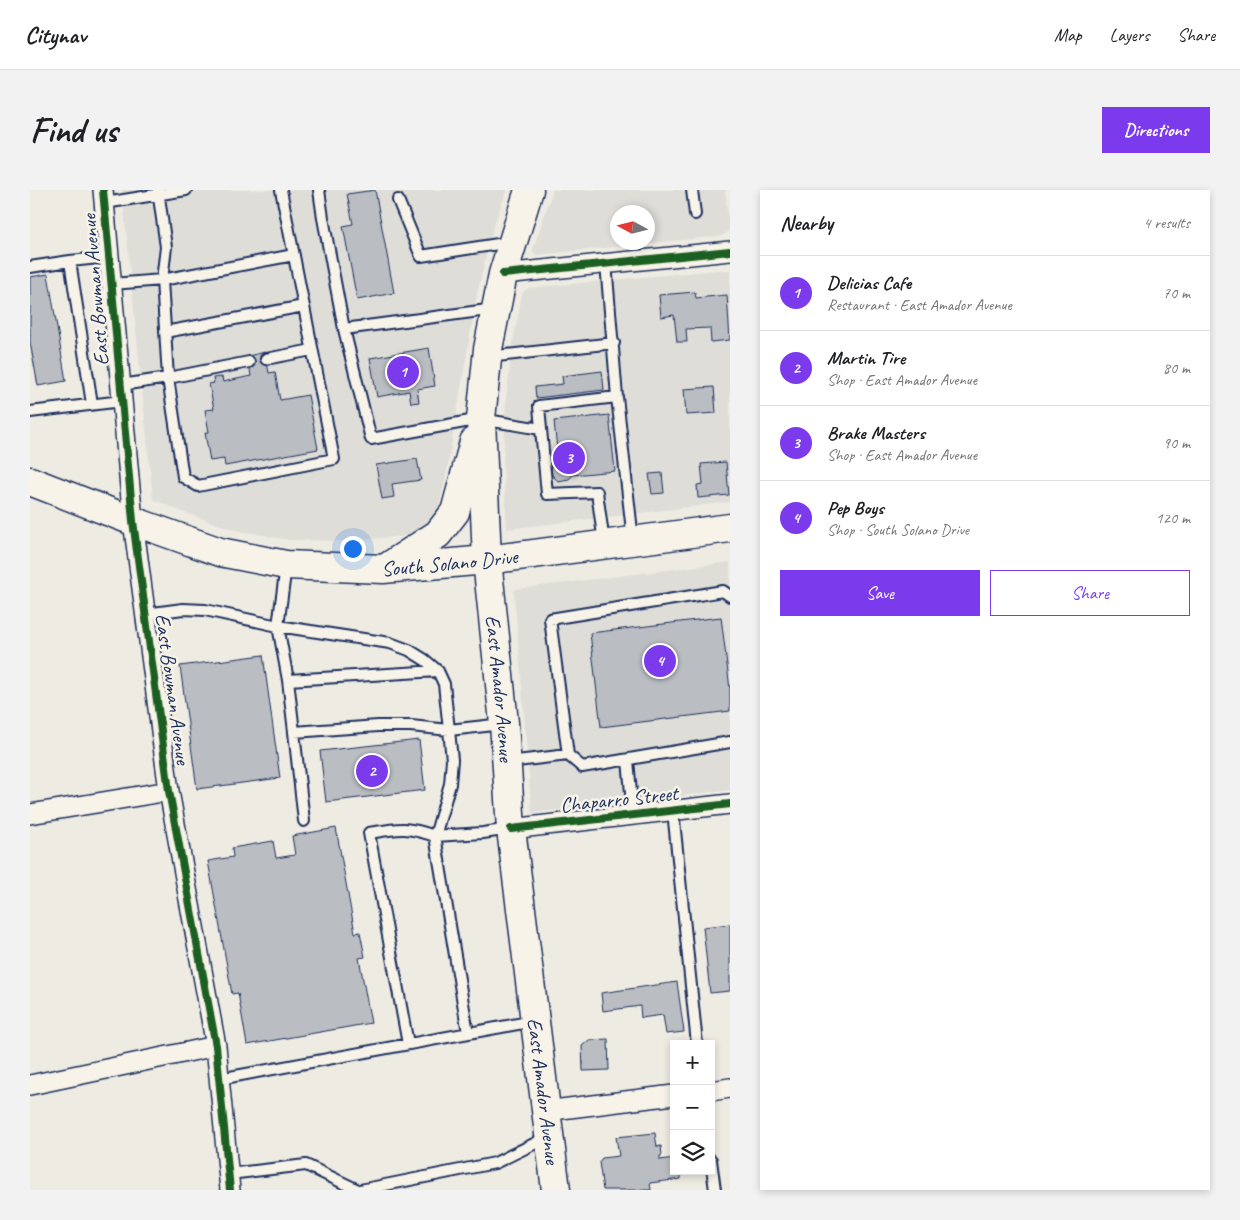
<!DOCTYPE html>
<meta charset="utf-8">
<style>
body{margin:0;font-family:Caveat,sans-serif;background:#f2f2f2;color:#202124}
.controls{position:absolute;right:15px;bottom:15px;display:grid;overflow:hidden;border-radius:0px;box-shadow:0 2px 8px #0003}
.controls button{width:45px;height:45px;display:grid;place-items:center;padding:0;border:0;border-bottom:1px solid #e0e0e0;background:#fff;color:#202124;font:25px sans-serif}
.compass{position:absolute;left:580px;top:15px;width:45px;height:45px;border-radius:50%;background:#fff;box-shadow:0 2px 8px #0003;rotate:277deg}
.you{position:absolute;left:322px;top:358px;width:18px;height:18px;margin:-12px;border:4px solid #fff;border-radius:50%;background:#1a73e8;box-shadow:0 0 0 8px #1a73e833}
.badge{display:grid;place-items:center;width:32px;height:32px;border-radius:50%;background:#7c3aed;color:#fff;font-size:16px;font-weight:700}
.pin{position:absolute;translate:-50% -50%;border:2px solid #fff;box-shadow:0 1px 5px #0006}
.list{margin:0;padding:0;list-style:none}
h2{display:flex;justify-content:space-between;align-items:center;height:65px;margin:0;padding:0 20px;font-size:21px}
h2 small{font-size:16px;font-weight:400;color:#757577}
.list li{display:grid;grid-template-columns:32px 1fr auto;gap:15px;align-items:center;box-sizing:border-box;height:75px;padding:0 20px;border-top:1px solid #e0e0e0}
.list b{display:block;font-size:19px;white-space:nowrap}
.list p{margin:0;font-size:16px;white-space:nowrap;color:#757577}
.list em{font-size:16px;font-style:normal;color:#757577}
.actions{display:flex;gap:10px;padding:15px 20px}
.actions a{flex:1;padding:11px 0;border:1px solid #7c3aed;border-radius:0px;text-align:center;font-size:18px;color:#7c3aed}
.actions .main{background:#7c3aed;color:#fff}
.icon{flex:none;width:28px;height:28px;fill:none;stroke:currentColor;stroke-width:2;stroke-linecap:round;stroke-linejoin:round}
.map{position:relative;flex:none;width:700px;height:1000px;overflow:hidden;border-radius:0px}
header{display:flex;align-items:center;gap:30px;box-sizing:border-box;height:70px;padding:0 25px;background:#fff;border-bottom:1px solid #e0e0e0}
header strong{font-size:24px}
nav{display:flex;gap:28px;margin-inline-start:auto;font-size:18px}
.intro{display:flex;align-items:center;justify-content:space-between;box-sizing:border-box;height:120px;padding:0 30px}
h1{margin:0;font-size:35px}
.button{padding:12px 22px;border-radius:0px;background:#7c3aed;color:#fff;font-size:18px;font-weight:700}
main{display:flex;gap:30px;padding:0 30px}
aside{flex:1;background:#fff;border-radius:0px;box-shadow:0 2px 8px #0003}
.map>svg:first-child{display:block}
</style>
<header>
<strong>Citynav</strong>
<nav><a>Map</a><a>Layers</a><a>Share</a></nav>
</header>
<div class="intro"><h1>Find us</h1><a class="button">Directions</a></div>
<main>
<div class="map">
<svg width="700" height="1000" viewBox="0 0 700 1000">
<rect width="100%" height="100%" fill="#eeebe2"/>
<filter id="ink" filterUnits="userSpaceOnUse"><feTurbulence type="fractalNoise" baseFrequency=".02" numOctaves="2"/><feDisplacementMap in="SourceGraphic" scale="10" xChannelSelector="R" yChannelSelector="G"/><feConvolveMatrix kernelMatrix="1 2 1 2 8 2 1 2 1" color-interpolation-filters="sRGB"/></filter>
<g filter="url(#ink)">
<path fill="#deddd8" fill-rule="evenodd" d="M92,0h385l-13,34 -17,70 -31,182 -8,34 -6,11 -9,9 -20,6 -56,5 -58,-1 -53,-10 -51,-17 -32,-14z
M523,0h172l4,39 -2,4 -6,3 -185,19 -3,-3v-3zM588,22h30v30h-30z
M687,80h13v232l-223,27 -4,-61 3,-69 7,-57 9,-48 3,-4 4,-2z
M700,372v228l-198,23 -18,-222 2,-2z"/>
<path fill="#babdc2" stroke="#1b2f5e" d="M345,0l19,103 -37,7 -14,-74 10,-2 -6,-30z
M18,84l18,107 -28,5 -8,-44v-65z
M665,102l1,6 31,-3 3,45 -19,2 -1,-14 -24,1 1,13h-10l-3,-27 -13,2 -2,-22z
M399,158l6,38 -18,3 2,13 -8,1 -2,-12 -32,6 -7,-39z
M235,162l4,21 6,-1 5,28 28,-5 10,54 -93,17 -1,-7 -14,2 -5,-28 4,-1 -4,-22 9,-1 -5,-25 5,-1 -1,-5 9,-1 1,5 28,-6 -3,-20z
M572,181l2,19 -68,8 -1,-11 28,-3 -1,-8z
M684,197l2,26 -30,2 -2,-26z
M579,225l6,56 -42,4 -4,4 -11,2 -6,-6 -1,-8 7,-8 -4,-38z
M387,269l4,21 -29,4 2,13 -12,2 -6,-34z
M696,272l3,33 -31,3 -1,-13 6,-1 -2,-20z
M632,283l2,20 -12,1 -3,-20z
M691,427l9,72v22l-129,16 -11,-94z
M233,465l17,123 -83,11 -17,-123z
M389,550l6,50 -99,12 -6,-51z
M306,638l19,105 5,-1 5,25 -6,1 12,65 -124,22 -9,-52 -6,1 -24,-133 25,-4 -1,-9 41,-7 3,17 19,-3 -3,-19z
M700,734v67l-20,2 -7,-66z
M647,792l7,50 -18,2 -3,-19 -22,3 -1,-12 -37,5 -2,-18z
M578,849l1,31 -26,1 -1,-25 7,-6z
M625,943l2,14 4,-1 1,9 -2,1v4l14,-2v13h20l1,2 -14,2v4l-31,4 1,7h-48l-4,-28 3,-4 17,-2 -3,-19z"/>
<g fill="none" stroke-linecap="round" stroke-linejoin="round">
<defs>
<path id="lane" d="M128,0l8,57 -4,33 6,98 81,-16
M289,0l4,28 21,111
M662,0l3,24
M368,10l23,56 90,-14
M75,13l81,-13
M576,73l11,134 16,143
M0,77l40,-6
M82,94l50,-4 132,-25
M465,119l-151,20 27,110 110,-20 60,10 6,65 50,-2 7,51
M135,142l139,-26
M458,167l126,-14
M236,169l46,-9
M91,195l47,-7 15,99 15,9 136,-27 -53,-269
M62,214l-22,-143 39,-4
M0,222l92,-11
M511,239l-2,-23 78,-9
M115,424l38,-5 22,1 73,16 8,-60
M258,490l-10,-54 112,17 19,7 16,10 13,11 6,13 5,46 -38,-4h-33l-84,6 -6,-52 150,-9
M264,542l10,89
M538,565l-18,-136 173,-28 7,5
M598,570l5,55
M478,572l60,-7 14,12 148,-25
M643,621l24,233
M438,843l-33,-197 48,-3 27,-4
M378,854l-39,-211c30,-5 37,-7 66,3l15,-52 2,-24 -3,-30 54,-6
M189,889l315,-58
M681,970l4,30
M199,984l77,-9 52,25
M330,1000l135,-27 53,-26"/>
<path id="street" d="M73,0l30,331 36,270 47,255 14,144
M473,84l227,-23
M0,624l139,-23
M481,639l219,-25
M0,895l186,-39
M681,901l19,-3
M515,921l129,-16"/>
<g id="secondary">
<path id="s1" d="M499,0l-26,84 -15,75 -7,70 6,141 17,163 7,106 45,361"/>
<path id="s2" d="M0,291l103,40 87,31 66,13 97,4 104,-9 243,-32"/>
<path d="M356,378l52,-34 17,-22 19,-70"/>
</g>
</defs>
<use href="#lane" stroke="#1b2f5e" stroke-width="14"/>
<use href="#street" stroke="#1b2f5e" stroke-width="22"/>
<use href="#secondary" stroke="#1b2f5e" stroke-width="31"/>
<use href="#lane" stroke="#f7f3e8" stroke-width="10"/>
<use href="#street" stroke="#f7f3e8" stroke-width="19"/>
<use href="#secondary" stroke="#f7f3e8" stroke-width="28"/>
<defs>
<path id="cycleway" d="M73,0l30,331 36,270 47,255 14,144
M473,84l227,-23
M481,639l219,-25"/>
</defs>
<use href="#cycleway" stroke="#f7f3e8" stroke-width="11"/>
<use href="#cycleway" stroke="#1b5e20" stroke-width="8"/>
</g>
</g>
<g text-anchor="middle" stroke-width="5" stroke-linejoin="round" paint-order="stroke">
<g font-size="21" fill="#1b2f5e" stroke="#f7f3e8">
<text transform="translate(65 100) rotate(-95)" y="7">East Bowman Avenue</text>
<text dy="7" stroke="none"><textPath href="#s2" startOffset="434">South Solano Drive</textPath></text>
<text dy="7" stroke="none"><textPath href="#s1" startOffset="505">East Amador Avenue</textPath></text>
<text transform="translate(143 499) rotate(82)" y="7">East Bowman Avenue</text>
<text transform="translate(589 609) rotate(-6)" y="7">Chaparro Street</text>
<text dy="7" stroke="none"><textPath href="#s1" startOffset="910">East Amador Avenue</textPath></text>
</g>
</g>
</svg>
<div class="controls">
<button>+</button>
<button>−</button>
<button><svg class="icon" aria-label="layers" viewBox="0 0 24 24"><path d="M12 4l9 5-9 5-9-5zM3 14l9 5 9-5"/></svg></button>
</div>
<svg class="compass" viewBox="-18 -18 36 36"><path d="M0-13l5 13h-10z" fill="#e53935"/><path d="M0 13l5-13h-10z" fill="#757577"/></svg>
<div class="you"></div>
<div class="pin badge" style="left:373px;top:182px">1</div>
<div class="pin badge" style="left:342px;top:581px">2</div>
<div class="pin badge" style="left:539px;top:268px">3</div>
<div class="pin badge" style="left:630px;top:471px">4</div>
</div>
<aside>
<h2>Nearby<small>4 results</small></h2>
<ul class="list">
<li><span class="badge">1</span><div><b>Delicias Cafe</b><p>Restaurant · East Amador Avenue</p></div><em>70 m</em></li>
<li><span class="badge">2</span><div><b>Martin Tire</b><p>Shop · East Amador Avenue</p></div><em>80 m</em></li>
<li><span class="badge">3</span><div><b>Brake Masters</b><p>Shop · East Amador Avenue</p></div><em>90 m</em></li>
<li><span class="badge">4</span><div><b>Pep Boys</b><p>Shop · South Solano Drive</p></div><em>120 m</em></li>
</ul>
<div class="actions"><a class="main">Save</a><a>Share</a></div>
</aside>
</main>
